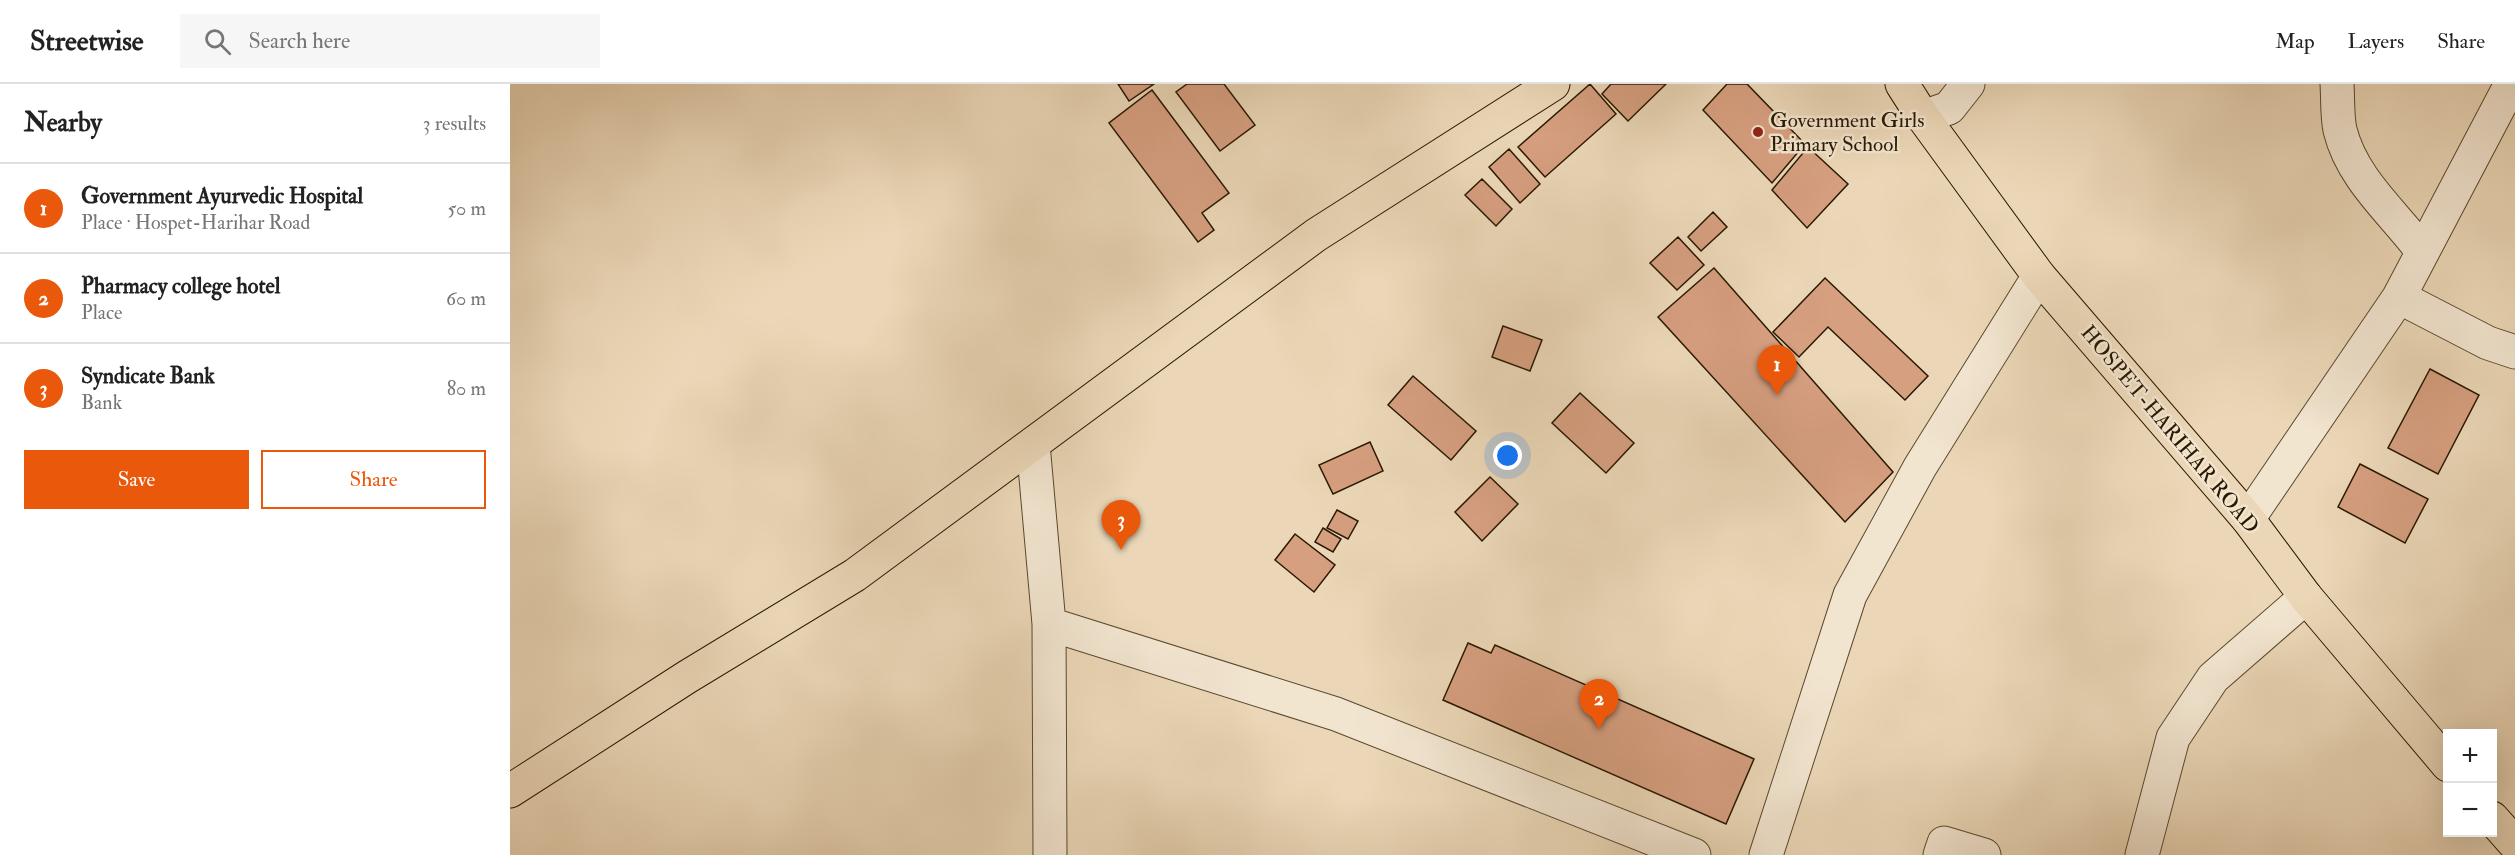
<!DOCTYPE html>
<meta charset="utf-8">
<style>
body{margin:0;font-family:"IM FELL Double Pica",serif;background:#f6f6f6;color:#222}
.controls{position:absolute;right:18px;bottom:18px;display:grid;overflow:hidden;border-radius:0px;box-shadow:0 6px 24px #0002}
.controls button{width:54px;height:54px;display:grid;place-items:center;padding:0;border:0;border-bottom:2px solid #e0e0e0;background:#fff;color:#222;font:30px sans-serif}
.you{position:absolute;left:998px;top:372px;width:21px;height:21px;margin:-15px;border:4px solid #fff;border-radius:50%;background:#1a73e8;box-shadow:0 0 0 9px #1a73e833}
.badge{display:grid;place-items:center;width:39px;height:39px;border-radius:50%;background:#ea580c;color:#fff;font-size:20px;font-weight:700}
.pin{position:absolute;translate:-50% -50px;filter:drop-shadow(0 2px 3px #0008)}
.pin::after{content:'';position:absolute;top:32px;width:21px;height:18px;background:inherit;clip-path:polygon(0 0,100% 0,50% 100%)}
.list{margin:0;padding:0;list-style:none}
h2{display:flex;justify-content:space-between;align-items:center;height:78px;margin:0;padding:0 24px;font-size:26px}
h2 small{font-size:20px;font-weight:400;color:#767676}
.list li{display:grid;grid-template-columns:39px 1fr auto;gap:18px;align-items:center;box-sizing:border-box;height:90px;padding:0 24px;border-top:2px solid #e0e0e0}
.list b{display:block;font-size:22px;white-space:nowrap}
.list p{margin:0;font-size:20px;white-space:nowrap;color:#767676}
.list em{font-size:20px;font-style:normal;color:#767676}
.actions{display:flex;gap:12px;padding:18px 24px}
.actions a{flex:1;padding:14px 0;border:2px solid #ea580c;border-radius:0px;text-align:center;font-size:21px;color:#ea580c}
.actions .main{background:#ea580c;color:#fff}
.icon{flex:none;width:33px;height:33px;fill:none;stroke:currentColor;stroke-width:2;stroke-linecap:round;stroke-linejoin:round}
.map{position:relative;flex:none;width:2005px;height:771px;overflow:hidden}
header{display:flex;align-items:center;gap:36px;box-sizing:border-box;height:84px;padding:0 30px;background:#fff;border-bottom:2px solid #e0e0e0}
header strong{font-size:28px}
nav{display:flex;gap:33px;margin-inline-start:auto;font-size:21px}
.search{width:420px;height:54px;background:#f6f6f6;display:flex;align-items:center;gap:15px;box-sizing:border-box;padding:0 21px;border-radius:0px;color:#767676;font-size:22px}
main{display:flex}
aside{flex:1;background:#fff}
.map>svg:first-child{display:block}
</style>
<header>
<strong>Streetwise</strong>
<div class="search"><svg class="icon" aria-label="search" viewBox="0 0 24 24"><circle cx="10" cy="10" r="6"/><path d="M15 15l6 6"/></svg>Search here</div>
<nav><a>Map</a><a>Layers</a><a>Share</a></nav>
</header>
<main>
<aside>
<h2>Nearby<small>3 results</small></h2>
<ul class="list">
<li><span class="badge">1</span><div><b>Government Ayurvedic Hospital</b><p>Place · Hospet-Harihar Road</p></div><em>50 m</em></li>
<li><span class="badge">2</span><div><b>Pharmacy college hotel</b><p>Place</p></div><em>60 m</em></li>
<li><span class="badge">3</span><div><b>Syndicate Bank</b><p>Bank</p></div><em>80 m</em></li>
</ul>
<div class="actions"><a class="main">Save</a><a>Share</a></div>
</aside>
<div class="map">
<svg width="2005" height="771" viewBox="0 0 2005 771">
<rect width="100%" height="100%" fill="#ebd7b7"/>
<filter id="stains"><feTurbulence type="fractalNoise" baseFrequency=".00333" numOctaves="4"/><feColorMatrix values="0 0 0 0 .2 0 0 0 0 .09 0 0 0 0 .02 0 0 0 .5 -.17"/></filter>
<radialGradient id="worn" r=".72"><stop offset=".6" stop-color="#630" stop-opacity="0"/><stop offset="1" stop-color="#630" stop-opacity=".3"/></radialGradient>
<path fill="#d69f80" stroke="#291800" stroke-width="1.5" d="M608,0h36l-25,17z
M677,0h37l31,41 -35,26 -44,-59z
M1080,0l26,30 -71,63 -27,-30z
M1101,0h55l-38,37 -26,-27z
M1217,0h20l58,60 -33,39 -69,-73z
M642,6l77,103 -27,20 12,17 -16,12 -89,-119z
M1298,63l40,37 -41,44 -35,-38z
M999,65l31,35 -20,19 -31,-36z
M972,95l30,30 -16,17 -31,-31z
M1203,128l14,15 -26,24 -13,-14z
M1168,153l26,28 -27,25 -27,-27z
M1204,184l179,204 -48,50 -187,-205z
M1315,194l103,98 -23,24 -77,-73 -29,30 -26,-25z
M993,242l39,14 -12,31 -38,-14z
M1920,285l49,26 -41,79 -50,-26z
M903,292l63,55 -25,29 -63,-55z
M1070,309l54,50 -28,30 -54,-50z
M860,358l13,29 -50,23 -14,-29z
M1850,380l68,35 -23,44 -67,-36z
M980,393l28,27 -36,37 -27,-29z
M827,426l21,11 -10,18 -21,-11z
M813,444l18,11 -8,13 -18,-10z
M785,450l40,31 -21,27 -39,-32z
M958,559l23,10 4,-8 259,114 -28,65 -283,-124z"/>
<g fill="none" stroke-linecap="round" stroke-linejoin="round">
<defs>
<path id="minor" d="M1827,0c1,15 0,32 3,46 12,49 53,82 82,121
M1413,33l26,-9 19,-24
M1889,213l89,46 27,9
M523,360l16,180
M1738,435l151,-222 112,-213
M540,771l-1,-231 287,90 358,141
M1256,771l84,-260 70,-128 119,-191
M1430,771l4,-12 40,12
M1632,771l31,-117 40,-60 93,-81"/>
<path id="major" d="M1392,0l21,33 116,159 209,243 58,78 142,168
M0,707l177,-114 168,-102 461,-340 237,-151
M1982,734l23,26"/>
</defs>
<use href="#minor" stroke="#5a482e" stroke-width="35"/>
<use href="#major" stroke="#291800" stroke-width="35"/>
<use href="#minor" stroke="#f2e5d0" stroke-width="33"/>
<use href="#major" stroke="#ebd7b7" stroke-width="33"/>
</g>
<circle fill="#8f2418" stroke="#f2e5d0" stroke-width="2" cx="1248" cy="48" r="6"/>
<g text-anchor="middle" stroke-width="5" stroke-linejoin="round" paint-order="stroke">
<g font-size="21" fill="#291800" stroke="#f2e5d0" text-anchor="start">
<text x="1260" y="43">Government Girls<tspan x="1260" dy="24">Primary School</tspan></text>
</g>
<g font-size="21" fill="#291800" stroke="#f2e5d0">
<text transform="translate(1660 345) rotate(50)" y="7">HOSPET-HARIHAR ROAD</text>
</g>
</g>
<rect width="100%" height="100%" filter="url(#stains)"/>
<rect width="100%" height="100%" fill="url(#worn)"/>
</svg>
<div class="controls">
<button>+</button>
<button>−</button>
</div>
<div class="you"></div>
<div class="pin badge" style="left:1267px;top:311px">1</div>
<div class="pin badge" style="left:1089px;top:645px">2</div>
<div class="pin badge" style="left:611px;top:466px">3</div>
</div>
</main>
